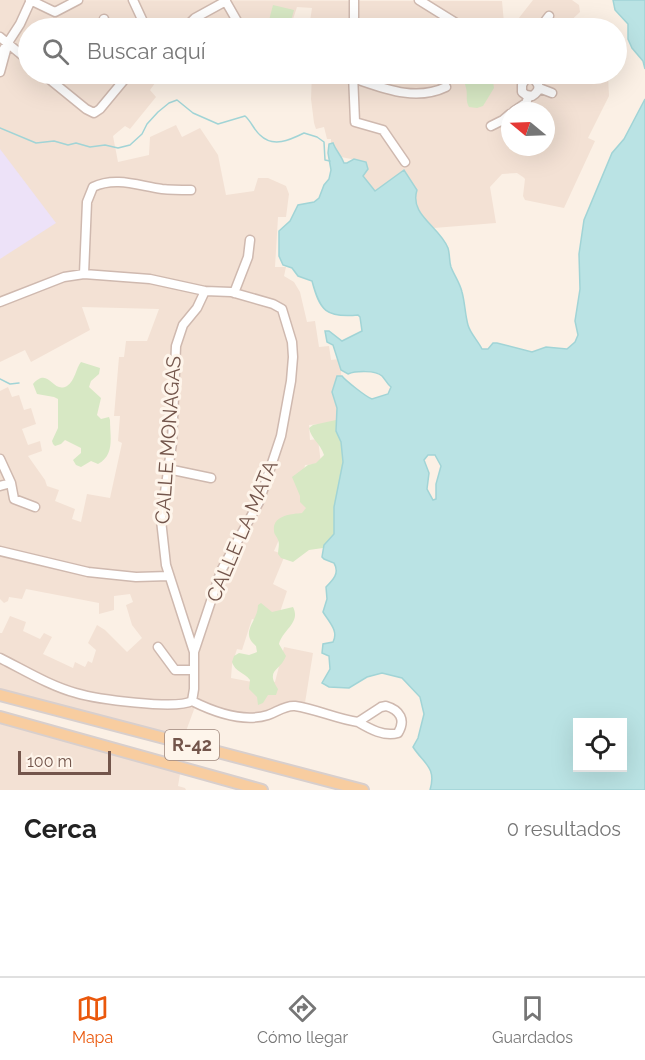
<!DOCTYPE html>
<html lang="es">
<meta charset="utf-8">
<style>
body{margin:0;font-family:Raleway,sans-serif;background:#f6f6f6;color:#222}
.controls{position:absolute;right:18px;bottom:18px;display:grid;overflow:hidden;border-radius:0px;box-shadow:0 6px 24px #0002}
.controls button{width:54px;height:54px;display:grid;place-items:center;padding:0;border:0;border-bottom:2px solid #e0e0e0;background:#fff;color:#222;font:30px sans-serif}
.compass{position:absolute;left:501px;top:102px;width:54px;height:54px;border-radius:50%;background:#fff;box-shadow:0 6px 24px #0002;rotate:289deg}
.scale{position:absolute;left:18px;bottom:15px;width:93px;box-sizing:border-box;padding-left:6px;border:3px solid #73554b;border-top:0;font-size:16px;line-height:21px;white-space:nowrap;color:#73554b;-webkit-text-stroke:4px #fef5eb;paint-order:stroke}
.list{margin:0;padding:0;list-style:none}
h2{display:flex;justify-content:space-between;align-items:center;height:78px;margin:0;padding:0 24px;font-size:26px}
h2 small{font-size:20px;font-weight:400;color:#767676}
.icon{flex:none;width:33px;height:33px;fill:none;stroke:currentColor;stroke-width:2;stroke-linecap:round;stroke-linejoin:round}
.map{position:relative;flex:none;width:645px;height:790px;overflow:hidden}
.search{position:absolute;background:#fff;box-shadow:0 6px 24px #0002;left:18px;right:18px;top:18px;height:66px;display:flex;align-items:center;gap:15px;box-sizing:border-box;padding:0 21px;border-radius:33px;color:#767676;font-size:22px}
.sheet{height:186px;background:#fff}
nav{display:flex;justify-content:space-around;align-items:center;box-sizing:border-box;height:84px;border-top:2px solid #e0e0e0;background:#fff;font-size:16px;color:#767676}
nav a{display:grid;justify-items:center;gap:3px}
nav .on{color:#ea580c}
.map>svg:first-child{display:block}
</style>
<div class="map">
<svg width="645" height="790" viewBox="0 0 645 790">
<rect width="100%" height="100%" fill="#fbf0e5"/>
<path fill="#f3e1d4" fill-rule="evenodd" d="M0,0l502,1 2,22 5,5h-200l3,-20 -15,-1 -7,21h-262v46h139l-9,5 -8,11 6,7 -26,32 -5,-3 -12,10 5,26 31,-7 1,-18 26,-12 6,12 18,-9 18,27 8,40 28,-4 4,-13h10l18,8 3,8 -3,23h-8l-3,50h11l-2,9 10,6 6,10 7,30 8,-1 4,26 10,-1 2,14 9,-1 5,63 -36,3 1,15 8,-1 3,25 -16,1 -3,16 8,20 -4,14 -25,20 -7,16 11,4 -12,29 14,7 -8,24 -22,6 -5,-2 -10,31 -5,-1 -5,16 -1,13 26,5 3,-8 15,7 9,-35 29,6 -9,56 -11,-2 -35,11 -62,-14 -14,38 -182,-47v-62h2l8,-17 16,6 -3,9 17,8 4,-6 8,4 -9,17 30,14 2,-6 10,5 3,-6 4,2 4,-13 -8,-7 9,-18 8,5 22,22 15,-14 -10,-13 -6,-20 7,-3 -3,-8 -16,2v14l-15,4v-11l-73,-14 -4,10 -13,-2 -1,4 -4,2 -4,-4v-208l8,-4 4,10 7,-2 5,15 7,-2 5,16 -14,5 6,16 12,-4 2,10 -14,5 17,24 2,6 12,4 -4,11 20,8 -3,10 9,3 6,-28 23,4 12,-55 -4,-2 2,-25h-6l5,-59h5l2,-16h21l12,-32 -77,-2 8,23 -59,32 -6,-12 -25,12z
M533,0h39l7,5 1,7 -17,16h-52z
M312,74h296l1,22 -21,42 7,3 -31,67 -39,-8 -2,-4 2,-17 -2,-2 -6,-4 -15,1 -12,13 6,36 -62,5 -10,-10 -8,-12 -2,-8 3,-8 -13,-19 -29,20 -13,-15 6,-7 -2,-7 -35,-7v-16h-4l-3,-12 -8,2 -2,-6 -3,-24zM510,111h36v36h-36z
M0,717l181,51 -3,18 7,2 1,2h-186z"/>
<path fill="#ede2f8" d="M0,149l56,74 -56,36z"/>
<path fill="#d7e8c4" d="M273,5l21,5 -5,18h-22z
M462,74h24l7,7 1,7 -11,18 -6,2 -8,-1c-4,-7 -1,-12 -3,-19 -1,-6 -4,-9 -4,-14z
M81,362l19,6 -1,6 -8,7 -2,6 12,11 -4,17 4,4 8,-2 1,3c0,17 5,35 -12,44l-7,-3 -10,6 -5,-2 -3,-5 8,-7v-5l-16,-8 -4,4 -6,2 -2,-2 -1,-3 6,-13v-29l-4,-2 -17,-3 -4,-10c16,-18 19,10 34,2 8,-5 9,-18 14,-24z
M336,420v11l5,11 2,20 -9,45v27l-11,14 -14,2 -16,12 -12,-4 -3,-4c0,-5 2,-10 0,-14 -1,-4 -4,-5 -4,-9 -2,-16 18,-17 28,-18l4,-5 -6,-6v-6l-8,-19 16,-12 8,-2 8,-8c-3,-11 -13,-16 -15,-27l4,-3z
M261,603l11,9 21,-5c8,16 -10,22 -14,37l7,12c-6,16 -21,13 -8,33l-2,6h-8l-5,8 -5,2 -1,-8 -8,-8 1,-9c-6,-8 -15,-8 -18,-18l2,-6 5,-3 10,2 8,-3 -1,-6c-17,-14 2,-24 2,-41z"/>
<path fill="#bae3e4" stroke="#a1d4d6" stroke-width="1.5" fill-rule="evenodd" d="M613,0h32v69l-2,-8 -11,-13 -4,-9v-15l-13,-14z
M645,99v691h-215c7,-23 -7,-27 -17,-43l5,-9 6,-24 -4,-17 -18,-19 -20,-5 -15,4 -18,11 -20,-1 -7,-4 8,-14 -1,-13 -7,-3 1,-9 10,-2c6,-11 -4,-20 -10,-30l4,-13 -1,-12c7,-7 14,-14 8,-24l-10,-4 -2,-2 2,-12 10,-11v-27l9,-45 -2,-20 -5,-11 1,-23 -5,-16 5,-16h5c3,4 24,21 30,23l16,-5 3,-7c-4,-3 -6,-8 -9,-11 -6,-6 -27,-5 -34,-2l-7,-4 -8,-25 -6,-3 -2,-11h4l13,10 20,-10 -2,-14 -2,-2c-32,3 -38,-4 -46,-34l-14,-5 -6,-8 -9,-3 -4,-9v-25l11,-10 8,-16 16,-3 5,-4 5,-13 5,-6 2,-9 -3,-17 1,-9 4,-1c3,8 8,12 11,20h3l7,-4 12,3 2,7 -5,7 12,15 29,-21 13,20c-8,25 22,36 31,58 2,6 1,13 3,19 3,8 9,16 11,25 3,11 3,22 6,33 2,8 10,16 14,24h6l5,-6h4l35,9 14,-5 21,2 8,-7 3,-7 -3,-14 5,-32 -1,-35 5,-34 28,-67 12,-14zM428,455h7l6,11 -5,18v15l-3,1 -6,-11 2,-16 -5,-13zM578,722h44v46h-44z"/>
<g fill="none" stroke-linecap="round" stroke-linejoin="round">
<path stroke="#a1d4d6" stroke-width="1.5" d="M0,128l36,15 18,-2 14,4 8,-2 14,4 15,-2 13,3 12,-3 12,-11 5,-10 11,-12 11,-9 8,-3 16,13 25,11 27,-8c6,5 9,14 15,19 13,13 30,5 44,-2l13,4 7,5 1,18 5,1
M0,379l10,5 9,-1"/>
<defs>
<path id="minor" d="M30,0l25,12 23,-12
M133,0l13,28
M225,0l16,28
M419,0l45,28
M104,19l2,9
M185,28l10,-10 31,-17
M354,28v-28
M540,28l9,-12
M0,37l28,23
M0,55l20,-31 11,-24
M0,72l6,-22
M43,74l43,35 8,4 6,-4 29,-35
M353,74l2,48 28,8 22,32
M527,74c9,6 18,14 5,22l-6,-1 -4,-3v-7l6,-11
M353,78c30,10 62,24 93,9
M539,88l13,5
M514,111l12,-8 3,-7
M491,126l12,-6 7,-6
M84,274l3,-72 6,-15c23,-11 46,-1 69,2 10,1 19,1 29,1
M234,293l14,-36 2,-17
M0,302l64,-25 20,-3 66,5 55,12 26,1 42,12 9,5 10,33 1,15 -2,24 -10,55 -22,66 -38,69 -27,81
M0,459l11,24 3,16 21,8
M168,469l43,9
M0,486l11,-3
M0,551l88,21 48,5 33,-1
M158,647l17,23h19
M0,658c24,12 50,28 76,35 20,6 100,17 116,8
M192,701l2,-12v-37l-28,-87 -5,-45 11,-77 4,-97 7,-21 14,-17 8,-17
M192,701c22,11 51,22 76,14 9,-3 17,-10 27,-9 21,3 42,13 63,16
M386,706c14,4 20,14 12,27 -14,4 -28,-4 -40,-11l23,-15z"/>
<path id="major" d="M0,695l363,95
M0,717l262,73"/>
</defs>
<use href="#minor" stroke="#cfb9af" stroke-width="11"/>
<use href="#major" stroke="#d8cfcd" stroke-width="14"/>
<use href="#minor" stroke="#fff" stroke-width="8"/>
<use href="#major" stroke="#f8cda0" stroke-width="10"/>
</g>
<g text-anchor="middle" stroke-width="6" stroke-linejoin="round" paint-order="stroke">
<rect fill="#fef5eb" stroke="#9d857b" stroke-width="1.5" x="165" y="730" width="54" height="30" rx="4.5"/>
<g font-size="18" font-weight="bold" fill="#73554b">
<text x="192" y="751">R-42</text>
</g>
<g font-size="20" fill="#73554b" stroke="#fef5eb">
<text transform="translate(168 440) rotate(-86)" y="7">CALLE MONAGAS</text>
<text transform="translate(242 531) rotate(-67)" y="7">CALLE LA MATA</text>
</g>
</g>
</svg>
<div class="controls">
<button><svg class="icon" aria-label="locate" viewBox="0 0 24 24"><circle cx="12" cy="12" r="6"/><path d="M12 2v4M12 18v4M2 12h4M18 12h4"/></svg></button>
</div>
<svg class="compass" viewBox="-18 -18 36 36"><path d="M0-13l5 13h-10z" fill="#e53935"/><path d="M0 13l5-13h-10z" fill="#767676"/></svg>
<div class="scale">100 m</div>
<div class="search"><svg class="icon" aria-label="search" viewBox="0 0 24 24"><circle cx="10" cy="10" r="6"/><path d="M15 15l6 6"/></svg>Buscar aquí</div>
</div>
<section class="sheet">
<h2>Cerca<small>0 resultados</small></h2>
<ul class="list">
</ul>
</section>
<nav>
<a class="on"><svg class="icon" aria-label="map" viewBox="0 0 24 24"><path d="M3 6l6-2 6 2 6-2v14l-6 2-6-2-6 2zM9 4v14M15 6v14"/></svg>Mapa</a>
<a><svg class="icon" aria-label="directions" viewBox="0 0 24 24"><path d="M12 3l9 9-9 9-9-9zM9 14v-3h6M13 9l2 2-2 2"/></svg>Cómo llegar</a>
<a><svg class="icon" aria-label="saved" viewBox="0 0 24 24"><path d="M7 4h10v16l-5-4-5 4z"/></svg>Guardados</a>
</nav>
